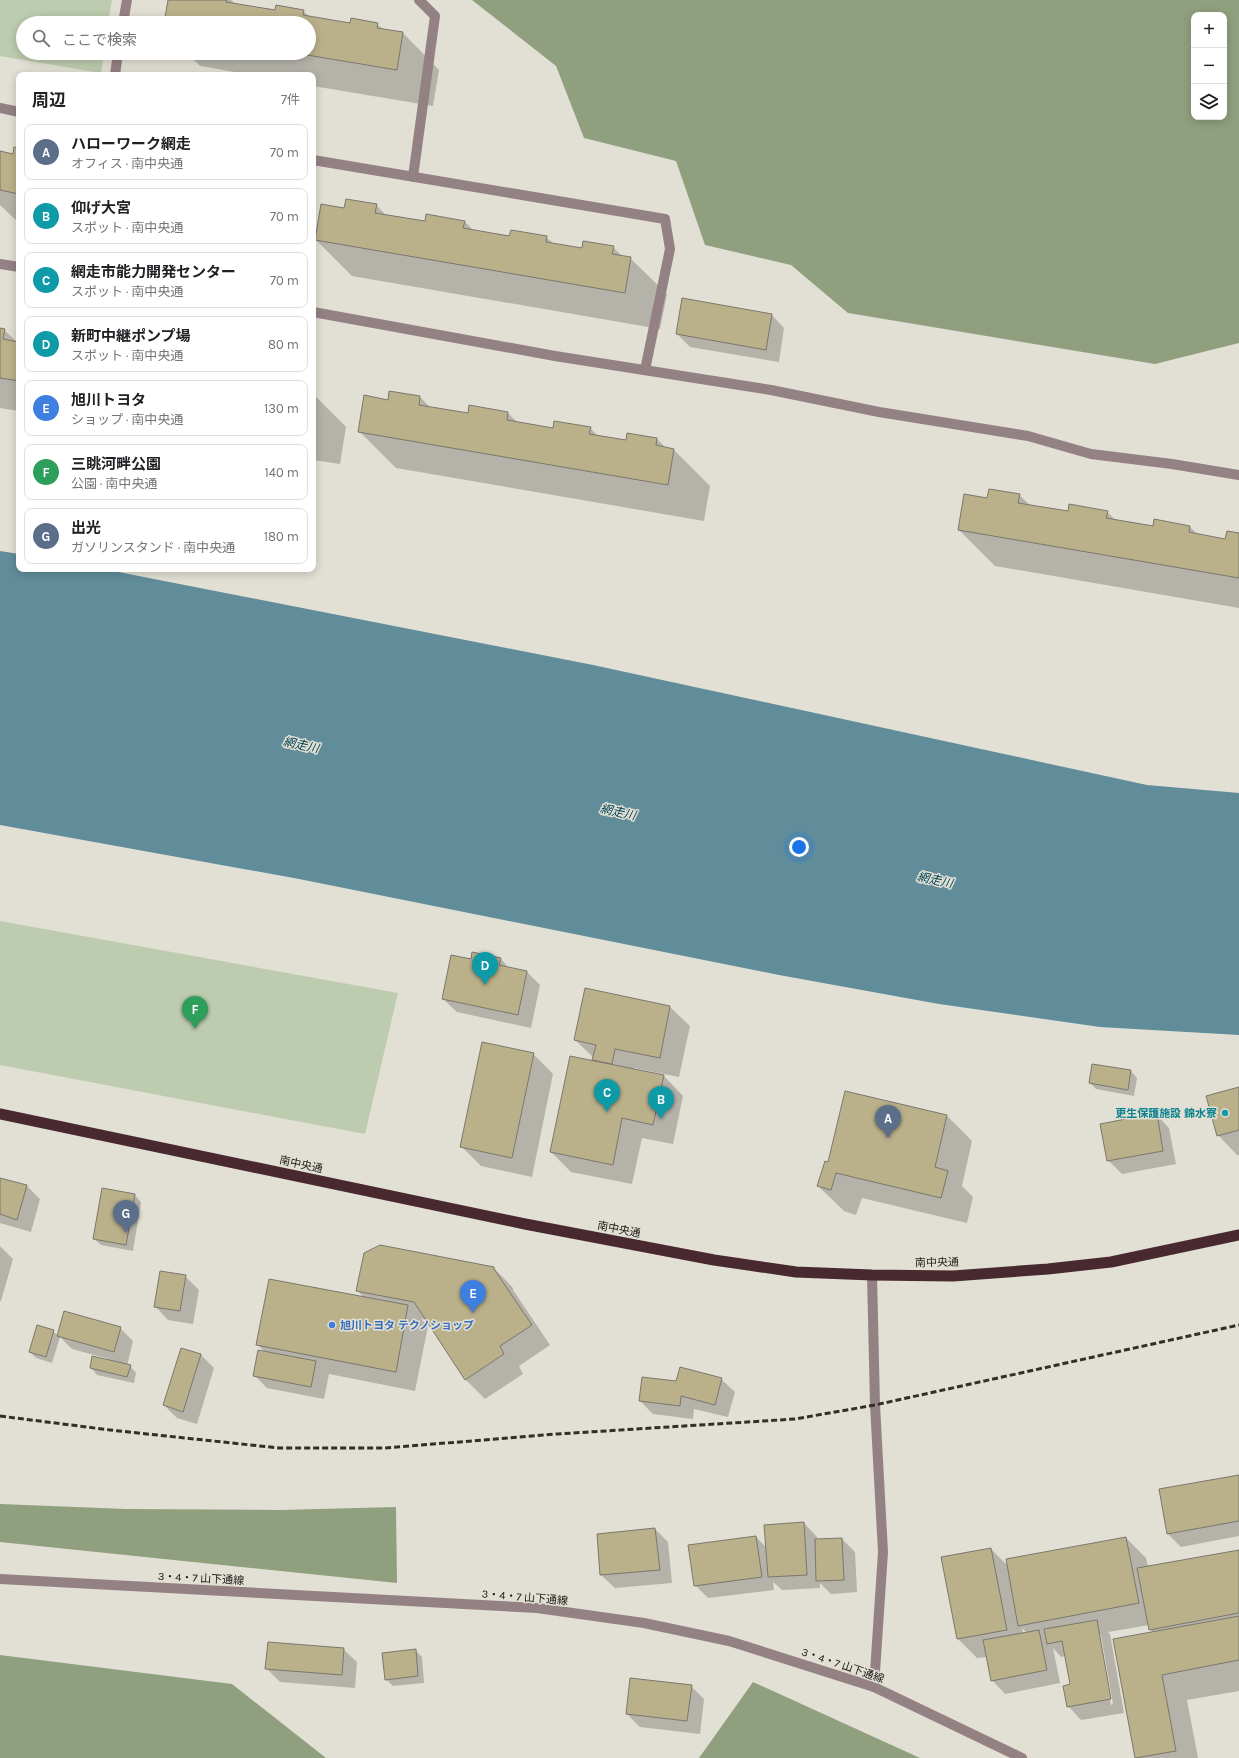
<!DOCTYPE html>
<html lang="ja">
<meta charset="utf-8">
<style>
body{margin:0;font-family:Karla,"Noto Sans JP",sans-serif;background:#f6f6f6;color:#202124}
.controls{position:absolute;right:12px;top:12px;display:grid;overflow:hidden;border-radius:8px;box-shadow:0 2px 10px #0003}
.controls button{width:36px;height:36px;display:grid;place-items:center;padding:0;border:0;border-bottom:1px solid #e0e0e0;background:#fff;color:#202124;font:20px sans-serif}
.you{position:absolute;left:799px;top:847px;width:14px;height:14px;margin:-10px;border:3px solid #fff;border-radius:50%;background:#1a73e8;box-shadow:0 0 0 6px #1a73e833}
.badge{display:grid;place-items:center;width:26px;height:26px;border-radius:50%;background:#0f766e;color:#fff;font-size:13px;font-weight:700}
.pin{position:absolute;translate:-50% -33px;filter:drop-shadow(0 1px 2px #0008)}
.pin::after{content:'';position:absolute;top:21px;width:14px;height:12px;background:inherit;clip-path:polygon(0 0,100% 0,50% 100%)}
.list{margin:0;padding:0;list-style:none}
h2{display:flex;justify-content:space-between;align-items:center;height:52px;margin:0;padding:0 16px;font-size:17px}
h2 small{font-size:13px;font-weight:400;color:#757577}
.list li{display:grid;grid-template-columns:26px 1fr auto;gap:12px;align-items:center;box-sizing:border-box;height:56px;margin:0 8px 8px;padding:0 8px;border:1px solid #e0e0e0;border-radius:8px}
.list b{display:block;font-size:15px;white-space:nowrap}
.list p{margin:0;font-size:13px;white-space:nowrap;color:#757577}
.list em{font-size:13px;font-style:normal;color:#757577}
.icon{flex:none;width:22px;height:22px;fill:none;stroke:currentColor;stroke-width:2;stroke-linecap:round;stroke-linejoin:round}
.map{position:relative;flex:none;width:1239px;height:1758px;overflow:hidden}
.search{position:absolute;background:#fff;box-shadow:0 2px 10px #0003;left:16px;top:16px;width:300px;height:44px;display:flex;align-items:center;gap:10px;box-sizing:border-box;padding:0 14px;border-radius:22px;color:#757577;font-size:15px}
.panel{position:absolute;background:#fff;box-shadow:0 2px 10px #0003;left:16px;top:72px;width:300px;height:500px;border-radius:8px}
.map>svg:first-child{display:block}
</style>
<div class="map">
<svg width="1239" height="1758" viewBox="0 0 1239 1758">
<rect width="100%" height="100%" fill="#e2dfd4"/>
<path fill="#bdcbae" d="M0,0h112l-4,23h-85v30h81l-3,20 -101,-17z
M0,921l398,72 -33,141 -365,-69z"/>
<path fill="#90a07e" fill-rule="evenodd" d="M472,0h767v343l-84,21 -307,-51 -57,-48 -86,-20 -29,-84 -92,-23 -28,-72zM1194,15h30v102h-30z
M0,1504l126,5 154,1 116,-3 1,76 -397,-41z
M0,1655l232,29 94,74h-326z
M753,1682l167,76h-221z"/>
<path fill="#618d9b" d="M0,551l19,3v15h84l490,96 554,120 92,8v242l-139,-8 -161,-23 -160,-29 -480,-96 -299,-54z"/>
<path fill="#0003" fill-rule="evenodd" d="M169,0h62l5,5 40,7 27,-1 7,6 41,7h26l7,6 19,3 36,37 -6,36 -120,-20v-11h-61l-52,-9 -13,-13h122v-30h-143z
M19,149v74l-19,-18v-53l14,3z
M376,205l11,11 38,6 39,-1 10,10 36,6h36l9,8 28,5 30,-3 9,9 8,2 37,36 -7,35 -308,-53 -36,-36 29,-31z
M771,314l13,14 -5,34 -89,-15 -13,-13z
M0,329l4,1 13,12 2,1v68l-19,-3z
M313,394l33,33 -6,37 -27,-4z
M420,397l11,11 38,7 39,-2 9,9 37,7 36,-1 8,8 29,5 30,-2 9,9 8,2 36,36 -6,35 -308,-53 -37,-37 30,-30z
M1019,495l12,11 38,7 38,-1 10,9 36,6h37l8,8 28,5 13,-6v74l-244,-42 -36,-36 29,-31z
M501,959l9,10 17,3 13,13 -9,43 -74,-16 -14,-13 29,-39z
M586,989l84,18 20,19 -11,51 -45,-9v2l30,6 19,20 -10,48 -31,-6 -10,46 -61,-12 -20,-20 43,-94 -19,-18z
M533,1054l20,20 -21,103 -51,-11 -20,-20z
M1093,1065l38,6 6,7 -3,18 -38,-7 -6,-6z
M1239,1088v67h-2l-19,-20z
M1156,1114l13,14 7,36 -54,10 -14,-14z
M947,1116l25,25 -10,45 11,11 -6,26 -105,-25 -6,17 -12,-4 -26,-25 11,-23z
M0,1179l27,7 13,13 -9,33 -31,-9z
M103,1190l32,5 6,7 -8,49 -32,-6 -7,-6z
M0,1246l13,13 -12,42h-1z
M494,1268l19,20v2l37,55 -31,21 4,8 -38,25 -20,-20 -38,-59 -6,-1 7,7 -13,65 -86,-17 -5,25 -57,-11 -13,-13 11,-23 -7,-7 106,-47 -6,-7z
M185,1276l14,14 -6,34 -25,-4 -13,-14z
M120,1328l13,13 -6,25h3l6,7 -2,10 -37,-8 -6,-7 17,-7 1,-2 -37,-10 -12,-12 -8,26 -16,-5 -6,-6 23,-21 5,5z
M201,1355l13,13 -17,56 -20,-6 -13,-13z
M721,1379l14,13 -7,25 -34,-8 -1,10 -40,-5 -13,-13 37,-19z
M1239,1476v60l-58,11 -13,-13z
M804,1523l13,14v3l25,-1 13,13 2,40 -26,2 -11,-11v5l-38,2 -9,-8 1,8 -66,8 -13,-13 61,-48 11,11z
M655,1529l13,13 4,41 -57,5 -14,-13 -3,-40z
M1126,1538l20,20 2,9 91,-16v140l-52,9 11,58h-62l17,-125 -3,-4 -1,-4 -41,7 2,2 14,79 -43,7 -13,-14 3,-21 -6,-29 -4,1 -8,-9 7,35 -55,11 -13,-14 -5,-23 -10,1 -19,-19 33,-90 17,17zM1022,1628l5,5 -4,1zM1099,1635h2l12,69 -2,1z
M343,1649l14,13 -2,26 -75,-6 -14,-14z
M415,1650l7,7 2,26 -31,3 -7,-7z
M691,1686l13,13 -4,35 -60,-7 -13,-13z"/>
<path fill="#bab18b" stroke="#7a776d" d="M168,0h59l-1,2 49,8 1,-5 28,5 -1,5 47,8 1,-5 27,5 -1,5 26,4 -6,38 -102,-17h14v-30h-145z
M14,147l5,1v46l-19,-4v-39l13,3z
M346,199l31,5 -2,9 50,8 1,-7 39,7 -2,7 46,8 2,-6 36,6 -1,6 36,6 1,-7 31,5 -2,8 19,3 -6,36 -310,-53 6,-36 23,4z
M682,298l90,16 -6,36 -90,-16z
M0,328l5,1 -2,10 16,3v39l-19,-3z
M389,391l31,5 -1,9 49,8 1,-8 39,7 -1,8 46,8 1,-7 37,6 -2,7 37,6 1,-7 30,5 -1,7 18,4 -6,36 -310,-53 6,-37 24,5z
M989,489l31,5 -2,9 50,8 1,-7 39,7 -2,7 47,8 1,-7 36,7 -1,6 36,7 2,-8 12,2v45l-281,-48 6,-36 23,4z
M472,952l29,6 -2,7 28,6 -9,44 -76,-16 9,-44 20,4z
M585,988l85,18 -10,52 -45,-9 -3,15 -20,-4 4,-15 -22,-5z
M482,1042l52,11 -22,105 -52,-11z
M570,1056l94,19 -11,50 -31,-7 -9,47 -63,-13z
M1092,1064l39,6 -3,20 -39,-7z
M1239,1087v43l-22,6 -11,-40z
M845,1091l102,24 -12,52 13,4 -7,27 -105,-25 -5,17 -14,-4 8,-25 3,1z
M1157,1113l6,38 -56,10 -7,-37z
M0,1178l27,7 -10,35 -17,-6z
M102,1188l33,6 -9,51 -33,-6z
M380,1245l114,22v2l38,56 -32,21 4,8 -39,26 -51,-78 -58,-11 8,-38z
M160,1271l26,4 -6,36 -26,-4z
M269,1279l139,26 -12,67 -140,-27z
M64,1311l57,16 -7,25 -57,-16z
M37,1325l17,5 -8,27 -17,-5z
M181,1348l20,6 -18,58 -20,-7z
M258,1350l58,11 -5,26 -58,-11z
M92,1356l39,9 -4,12 -37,-9z
M680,1367l42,11 -7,27 -34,-9 -1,10 -41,-5 3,-24 34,4z
M1239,1475v46l-72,13 -8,-45z
M804,1522l3,53 -39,2 -4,-52z
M655,1528l5,42 -60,5 -3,-41z
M756,1536l6,41 -68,9 -6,-41z
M1126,1537l13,66 -121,23 -12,-67z
M842,1538l2,42 -28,1 -1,-42z
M991,1548l16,82 -50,9 -16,-82z
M1239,1550v63l-90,17 -12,-62z
M1239,1616v44l-77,15 14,76 -41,7 -22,-119z
M1097,1620l14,79 -44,8 -4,-21 7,-2 -8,-43 -15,3 -3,-15z
M1039,1630l8,40 -56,11 -8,-41z
M268,1642l76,6 -2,27 -77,-6z
M416,1649l2,27 -33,4 -3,-27z
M630,1678l62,7 -5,36 -61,-7z"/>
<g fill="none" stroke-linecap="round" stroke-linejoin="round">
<path stroke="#948184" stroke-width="10" d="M123,23l4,-23
M115,75l3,-22
M0,108l19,4
M313,160l352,59 5,30 -25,121
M413,177l22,-161 -16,-16"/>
<path stroke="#948184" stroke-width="10" d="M0,264l19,3
M313,312l242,44 216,34 108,22 149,24 63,18 81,10 67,11
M872,1275l3,130 8,147 -9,135"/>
<path stroke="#948184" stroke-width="10" d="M0,1579l537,29 107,15 85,18 145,46 148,71"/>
<path stroke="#482930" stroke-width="11" d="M0,1114l525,110 189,36 82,12 76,3 81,1 95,-7 63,-7 128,-27"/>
<path stroke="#302f2a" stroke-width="3" stroke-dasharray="6 3" stroke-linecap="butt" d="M0,1416l110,14 169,18h106l172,-14 238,-15 80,-14 364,-80"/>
</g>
<circle fill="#0f9aa8" stroke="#e2dfd4" stroke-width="1.5" cx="1225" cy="1113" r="4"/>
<circle fill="#3f7fe0" stroke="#e2dfd4" stroke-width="1.5" cx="332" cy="1325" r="4"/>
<g text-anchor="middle" stroke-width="3" stroke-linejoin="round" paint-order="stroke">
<g font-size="11" font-weight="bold" fill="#0d838f" stroke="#e2dfd4" text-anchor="end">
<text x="1217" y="1117">更生保護施設 錦水寮</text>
</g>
<g font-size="11" fill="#1b1a16" stroke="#e2dfd4">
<text transform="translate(301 1164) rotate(12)" y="4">南中央通</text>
<text transform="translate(619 1229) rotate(11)" y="4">南中央通</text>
<text transform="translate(937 1262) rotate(-1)" y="4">南中央通</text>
<text transform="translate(201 1578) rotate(3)" y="4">3・4・7 山下通線</text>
<text transform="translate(525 1597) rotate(5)" y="4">3・4・7 山下通線</text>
<text transform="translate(843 1665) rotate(19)" y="4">3・4・7 山下通線</text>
</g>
<g font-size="11" font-weight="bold" fill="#366cbe" stroke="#e2dfd4" text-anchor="start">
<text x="340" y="1329">旭川トヨタ テクノショップ</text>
</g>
<g font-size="12" font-style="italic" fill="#004454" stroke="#e2dfd4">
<text transform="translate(301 745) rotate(12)" y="4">網走川</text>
<text transform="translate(618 812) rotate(12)" y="4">網走川</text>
<text transform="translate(935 880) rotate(12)" y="4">網走川</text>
</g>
</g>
</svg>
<div class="controls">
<button>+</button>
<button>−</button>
<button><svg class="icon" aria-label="layers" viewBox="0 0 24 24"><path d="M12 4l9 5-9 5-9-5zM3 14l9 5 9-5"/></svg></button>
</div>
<div class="you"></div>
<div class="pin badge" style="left:888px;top:1138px;background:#5c6f8a">A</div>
<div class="pin badge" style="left:661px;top:1119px;background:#0f9aa8">B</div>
<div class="pin badge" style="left:607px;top:1112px;background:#0f9aa8">C</div>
<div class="pin badge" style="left:485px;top:985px;background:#0f9aa8">D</div>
<div class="pin badge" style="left:473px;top:1313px;background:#3f7fe0">E</div>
<div class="pin badge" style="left:195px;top:1029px;background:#2e9e5b">F</div>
<div class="pin badge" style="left:126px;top:1233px;background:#5c6f8a">G</div>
<div class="search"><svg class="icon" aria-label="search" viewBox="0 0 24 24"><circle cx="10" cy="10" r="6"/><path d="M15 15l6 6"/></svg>ここで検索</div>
<section class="panel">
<h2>周辺<small>7件</small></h2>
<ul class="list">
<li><span class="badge" style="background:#5c6f8a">A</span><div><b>ハローワーク網走</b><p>オフィス · 南中央通</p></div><em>70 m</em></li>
<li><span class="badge" style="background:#0f9aa8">B</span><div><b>仰げ大宮</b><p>スポット · 南中央通</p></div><em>70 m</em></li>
<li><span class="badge" style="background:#0f9aa8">C</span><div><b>網走市能力開発センター</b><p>スポット · 南中央通</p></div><em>70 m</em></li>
<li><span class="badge" style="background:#0f9aa8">D</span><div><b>新町中継ポンプ場</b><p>スポット · 南中央通</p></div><em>80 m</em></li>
<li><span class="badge" style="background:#3f7fe0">E</span><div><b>旭川トヨタ</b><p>ショップ · 南中央通</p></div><em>130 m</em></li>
<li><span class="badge" style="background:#2e9e5b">F</span><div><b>三眺河畔公園</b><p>公園 · 南中央通</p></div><em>140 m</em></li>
<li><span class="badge" style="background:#5c6f8a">G</span><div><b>出光</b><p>ガソリンスタンド · 南中央通</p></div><em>180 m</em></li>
</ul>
</section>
</div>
